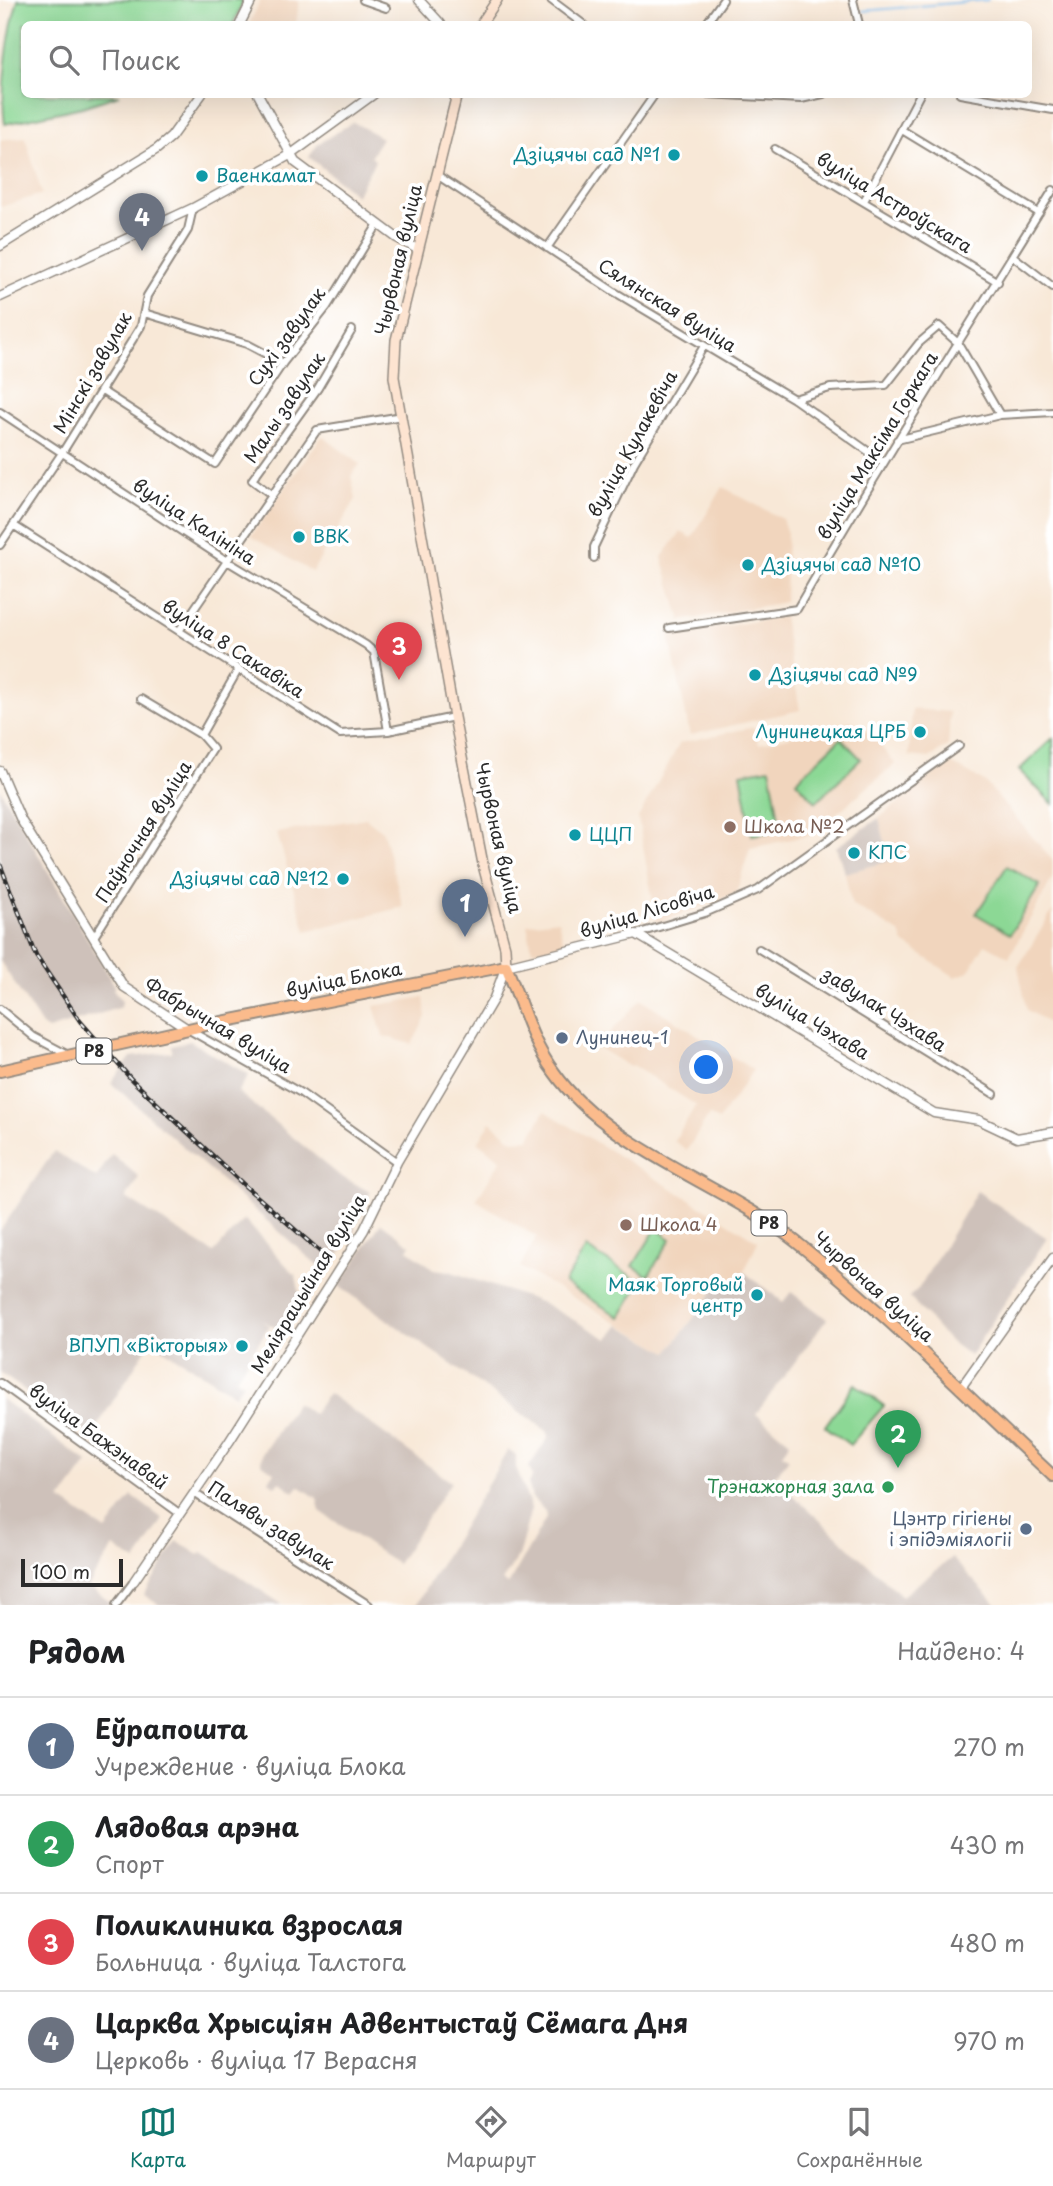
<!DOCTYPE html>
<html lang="ru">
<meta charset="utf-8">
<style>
body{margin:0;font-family:"Playpen Sans",sans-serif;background:#f2f2f2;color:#202124}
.scale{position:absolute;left:21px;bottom:18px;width:102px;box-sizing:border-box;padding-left:7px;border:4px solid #2b2b2b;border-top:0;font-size:19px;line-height:24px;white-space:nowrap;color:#2b2b2b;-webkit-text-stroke:5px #fff;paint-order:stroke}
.you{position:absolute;left:707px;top:1068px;width:24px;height:24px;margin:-18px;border:5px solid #fff;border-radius:50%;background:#1a73e8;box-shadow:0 0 0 10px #1a73e833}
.badge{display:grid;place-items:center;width:46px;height:46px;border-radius:50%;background:#0f766e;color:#fff;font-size:23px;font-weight:700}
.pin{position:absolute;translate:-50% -58px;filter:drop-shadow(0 2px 4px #0008)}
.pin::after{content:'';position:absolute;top:37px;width:24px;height:21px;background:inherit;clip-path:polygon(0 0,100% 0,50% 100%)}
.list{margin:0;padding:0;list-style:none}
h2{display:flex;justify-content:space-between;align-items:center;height:91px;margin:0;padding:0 28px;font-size:30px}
h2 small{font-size:23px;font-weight:400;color:#757577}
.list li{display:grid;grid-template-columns:46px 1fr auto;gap:21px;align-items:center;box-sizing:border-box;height:98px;padding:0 28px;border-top:2px solid #e0e0e0}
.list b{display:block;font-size:26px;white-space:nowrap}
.list p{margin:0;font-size:23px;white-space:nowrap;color:#757577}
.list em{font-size:23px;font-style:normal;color:#757577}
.icon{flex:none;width:38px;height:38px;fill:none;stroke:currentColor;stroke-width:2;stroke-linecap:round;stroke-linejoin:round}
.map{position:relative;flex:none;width:1053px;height:1605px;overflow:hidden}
.search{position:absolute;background:#fff;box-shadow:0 7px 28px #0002;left:21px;right:21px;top:21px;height:77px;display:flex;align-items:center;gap:18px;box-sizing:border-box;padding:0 24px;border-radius:10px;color:#757577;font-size:26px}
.sheet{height:483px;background:#fff}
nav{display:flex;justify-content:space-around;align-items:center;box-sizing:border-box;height:98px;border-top:2px solid #e0e0e0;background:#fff;font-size:19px;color:#757577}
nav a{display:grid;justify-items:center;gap:4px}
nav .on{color:#0f766e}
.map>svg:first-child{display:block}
</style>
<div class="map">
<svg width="1053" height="1605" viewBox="0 0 1053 1605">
<rect width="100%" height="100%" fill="#fff"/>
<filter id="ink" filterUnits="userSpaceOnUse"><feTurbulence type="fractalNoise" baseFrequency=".0143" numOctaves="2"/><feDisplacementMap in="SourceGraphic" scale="14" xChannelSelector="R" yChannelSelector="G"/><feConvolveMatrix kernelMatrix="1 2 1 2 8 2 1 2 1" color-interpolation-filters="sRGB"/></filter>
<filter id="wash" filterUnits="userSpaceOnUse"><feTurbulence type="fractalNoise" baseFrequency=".00686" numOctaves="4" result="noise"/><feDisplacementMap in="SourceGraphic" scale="28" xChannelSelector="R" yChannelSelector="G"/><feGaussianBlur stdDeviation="1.57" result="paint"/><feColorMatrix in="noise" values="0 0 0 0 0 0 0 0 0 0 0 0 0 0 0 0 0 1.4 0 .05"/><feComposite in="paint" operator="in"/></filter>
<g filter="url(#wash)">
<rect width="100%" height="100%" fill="#f8e8d7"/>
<path fill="#f1d5bd" d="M261,0h38l-3,24h-47z
M25,137l17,57 -42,13v-67z
M322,436l38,28 -9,12 5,23 -44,73 -61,-36z
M723,487l59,32 5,14 -2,69 -104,19 -19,-64 19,-25 11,6z
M783,617l17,93 -110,25 -21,-100z
M912,709l38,3 -2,34 -19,12 -20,-2z
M852,721l19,13 24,30 -84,71 -61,13 -14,45 -79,31 -19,-106 42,-75 74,-16 5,17z
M949,762l37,21 67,78v16l-44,80 -24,-13 -17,28 -13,5 -51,-34 -4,-10 -48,-28 -7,-32 45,-12 -11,-43z
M366,818l17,14 20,75 -97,24 -29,-98z
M1053,910v116l-26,-16 -9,-43z
M558,920l7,27 -33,3 -5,-26z
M424,997l2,20 -14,27 -29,-8 -9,-30z
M641,999l112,71 -35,51 -9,-6 -22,35 -13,-9 22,-36 -64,-40 -2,2 -33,-20z
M545,1111l213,130 -14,31 -12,17 -12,-8 -52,71 -148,-85 17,-30 -61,-37 25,-40 -23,-18 13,-20 22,18 16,-1z"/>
<path fill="#cec1ba" d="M353,122l29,16 -11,17 4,6 -19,34 -47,-38 9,-13z
M0,789l115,197 -2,3 9,12 -1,6 -73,23 -6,-4 -42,-65z
M879,818l11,43 -45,12 -9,-26z
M190,1041l59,34 -11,17 102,84 30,16 -10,27 -6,7 2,4 -30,43 -215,-190 20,-26 41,-5v-6z
M54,1151l42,27 16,-24 27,23 -13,21 88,55 30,-34 52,57 5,24 -21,30 -19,-10 8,6 -33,52 7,4 -8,13 -84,-54 -60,95 -91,-63v-142z
M977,1191l70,47 -77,118 -23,-17 -38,-42 10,-9z
M381,1223l30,22 -3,5 26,19 15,2 94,32 65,36 11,-14 49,27 53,-71 11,7 12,-16 39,30 8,-10 36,27 -71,95 34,28 -8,11 7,5 -15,20 128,118 50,-38 45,47h-581l92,-155 8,5v12l15,42 -13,48 -16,24 6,4 38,-67 -1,-7 -13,-13 -4,-15 5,-6 -4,-10 19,-29 -1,-7 -208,-145z
M328,1393l123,89 -54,82 -77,-53 -3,-13 -18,-12 -5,6 -15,-11 -3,5 -7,-5 5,-9 -13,-9 1,-9 34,-51 17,11z
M0,1398l88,65 -27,37 45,31 26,-35 31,23 -27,43 -22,-15 -21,31 -4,9 21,15 -2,3h-108z
M177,1541l22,14 3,-3 81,53h-124l-15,-10z"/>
<path fill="#8cd895" stroke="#5c8260" stroke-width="2" d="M18,0h226l-11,24h-209v70l95,1 -37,12 -77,17c-5,-30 3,-93 13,-124z
M841,738l20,21 -45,43 -20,-21z
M1053,738v66l-34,-34z
M770,768l11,62 -29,5 -11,-62z
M1007,866l33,19 -30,49 -34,-20z
M656,1229l15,10 -23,37 -15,-10z
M586,1248l55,34 -21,35 -56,-34z
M855,1384l29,22 -34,39 -25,-19z"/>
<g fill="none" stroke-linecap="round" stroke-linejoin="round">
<path stroke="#77b9ec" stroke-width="2" d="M863,11l125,-11"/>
</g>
</g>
<g filter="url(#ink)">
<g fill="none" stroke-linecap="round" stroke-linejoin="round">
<defs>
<path id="minor" d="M363,0l23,8
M551,0l32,24
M853,0l6,24
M706,24l17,-24
M707,94l94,5 22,-5
M960,94l93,16
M902,130l137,83
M775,149l223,133
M437,175l176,116 181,108 88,62
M864,201l56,-107
M547,248l108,-154
M1014,257l39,30
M144,313l103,31 36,19
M102,391l113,73 68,-101 44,-56 51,-83
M794,399l36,-11 56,-3 33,-42 20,-17 19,17 42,72
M0,412l227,149 139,84 8,7 14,79
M897,440l103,-25 53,-3
M272,495l-20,-15 66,-92 34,-58
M13,525l327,209 48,-3 66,-14
M0,545l62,-92 79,-127 6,-30 41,-66 5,-22
M594,558v-11l40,-84 70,-117
M669,628l128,-19c82,-142 170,-280 256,-419
M179,631l138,-201 85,-14
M141,699l60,36
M636,934l69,-21 53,-23 201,-144
M94,937l119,-188 -12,-14 37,-65
M759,949l235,145
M0,1009l34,28 34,18
M189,1030l112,63 96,69
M0,1383l179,130
M194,1493l175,112
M116,1605l18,-24"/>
<path id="tertiary" d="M419,0l22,24
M240,24l12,-24
M258,94l37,68 102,76 20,11
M0,246l157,-97 14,-12 31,-43
M0,297l193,-89 97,-53 84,-61
M0,771l21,49 103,167 64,42
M960,1389l93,-131
M134,1581l95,-139 135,-212 33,-68 97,-164 12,-32 130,-32 298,179 45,7 38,18 36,-6"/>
<path id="secondary" d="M481,24l16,-24
M457,94l-61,246 -2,37 60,340 30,152 21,78 1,19"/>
<path id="primary" d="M0,1071l211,-47 295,-58c15,35 25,76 48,106 54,77 168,111 241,169 91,72 173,156 258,235"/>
</defs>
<use href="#minor" stroke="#928a81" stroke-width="10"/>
<use href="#tertiary" stroke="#928a81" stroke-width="11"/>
<use href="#secondary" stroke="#928a81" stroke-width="12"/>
<use href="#primary" stroke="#928a81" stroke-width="14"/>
<use href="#minor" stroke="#fff" stroke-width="6"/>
<use href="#tertiary" stroke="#fff" stroke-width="8"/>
<use href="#secondary" stroke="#fde4d1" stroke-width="9"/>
<use href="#primary" stroke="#fbbb8c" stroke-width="10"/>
<defs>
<path id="rail" d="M0,864l36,92 44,65 52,59 113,106 78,68"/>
</defs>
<use href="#rail" stroke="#2b2b2b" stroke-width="4.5"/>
<use href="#rail" stroke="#fff" stroke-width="2" stroke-dasharray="5" stroke-linecap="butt"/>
</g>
</g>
<g fill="#0f9aa8" stroke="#fff" stroke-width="2.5">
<circle cx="674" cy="155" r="7"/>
<circle cx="202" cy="176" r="7"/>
<circle cx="299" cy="537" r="7"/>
<circle cx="748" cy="565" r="7"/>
<circle cx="755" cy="675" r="7"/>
<circle cx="920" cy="732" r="7"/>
<circle cx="575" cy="835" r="7"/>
<circle cx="854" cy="853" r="7"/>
<circle cx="343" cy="879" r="7"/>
<circle cx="757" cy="1295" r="7"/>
<circle cx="242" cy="1346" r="7"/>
</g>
<g fill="#8d6e63" stroke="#fff" stroke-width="2.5">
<circle cx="730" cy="827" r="7"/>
<circle cx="626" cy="1225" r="7"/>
</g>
<g fill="#5c6f8a" stroke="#fff" stroke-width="2.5">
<circle cx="562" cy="1038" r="7"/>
<circle cx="1026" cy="1529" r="7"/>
</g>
<circle fill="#2e9e5b" stroke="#fff" stroke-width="2.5" cx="888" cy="1487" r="7"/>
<g text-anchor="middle" stroke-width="7" stroke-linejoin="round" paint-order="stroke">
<g fill="#fff" stroke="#6b6b6b" stroke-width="2">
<rect x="76.5" y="1038.5" width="35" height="25" rx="5"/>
<rect x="751.5" y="1210.5" width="35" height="25" rx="5"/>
</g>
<g font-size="16" font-weight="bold" fill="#2b2b2b">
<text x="94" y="1057">Р8</text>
<text x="769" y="1229">Р8</text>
</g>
<g font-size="18" fill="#0d838f" stroke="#fff" text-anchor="start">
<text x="660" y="161" text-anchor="end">Дзіцячы сад №1</text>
<text x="216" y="182">Ваенкамат</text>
<text x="313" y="543">ВВК</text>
<text x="762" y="571">Дзіцячы сад №10</text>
<text x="769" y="681">Дзіцячы сад №9</text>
<text x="906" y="738" text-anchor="end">Лунинецкая ЦРБ</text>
<text x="589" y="841">ЦЦП</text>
<text x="868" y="859">КПС</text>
<text x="329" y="885" text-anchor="end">Дзіцячы сад №12</text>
<text x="743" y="1291" text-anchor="end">Маяк Торговый<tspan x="743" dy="21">центр</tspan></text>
<text x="228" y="1352" text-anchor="end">ВПУП «Вікторыя»</text>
</g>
<g font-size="18" fill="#2b2b2b" stroke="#fff">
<text transform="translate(894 203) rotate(31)" y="6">вуліца Астроўскага</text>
<text transform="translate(399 260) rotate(-77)" y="6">Чырвоная вуліца</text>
<text transform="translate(667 306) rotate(32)" y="6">Сялянская вуліца</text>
<text transform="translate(287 337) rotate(-54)" y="6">Сухі завулак</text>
<text transform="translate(93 373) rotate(-60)" y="6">Мінскі завулак</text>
<text transform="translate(285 408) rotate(-56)" y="6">Малы завулак</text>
<text transform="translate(633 444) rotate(-61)" y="6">вуліца Кулакевіча</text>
<text transform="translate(878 446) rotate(-59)" y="6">вуліца Максіма Горкага</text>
<text transform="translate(194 522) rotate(33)" y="6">вуліца Калініна</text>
<text transform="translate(233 649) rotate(33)" y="6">вуліца 8 Сакавіка</text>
<text transform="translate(144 832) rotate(-58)" y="6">Паўночная вуліца</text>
<text transform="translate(498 838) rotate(77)" y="6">Чырвоная вуліца</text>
<text transform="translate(647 912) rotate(-17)" y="6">вуліца Лісовіча</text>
<text transform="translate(344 980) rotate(-11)" y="6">вуліца Блока</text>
<text transform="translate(884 1010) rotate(32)" y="6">завулак Чэхава</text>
<text transform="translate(812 1022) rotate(31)" y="6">вуліца Чэхава</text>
<text transform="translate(218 1026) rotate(31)" y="6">Фабрычная вуліца</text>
<text transform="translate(309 1284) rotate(-59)" y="6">Меліярацыйная вуліца</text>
<text transform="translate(873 1287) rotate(42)" y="6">Чырвоная вуліца</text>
<text transform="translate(98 1437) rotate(36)" y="6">вуліца Бажэнавай</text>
<text transform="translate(271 1526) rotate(33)" y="6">Палявы завулак</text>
</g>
<g font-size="18" fill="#785e54" stroke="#fff" text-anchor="start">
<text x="744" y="833">Школа №2</text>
<text x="640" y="1231">Школа 4</text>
</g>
<g font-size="18" fill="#4e5e75" stroke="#fff" text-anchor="start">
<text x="576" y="1044">Лунинец-1</text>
<text x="1012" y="1525" text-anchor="end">Цэнтр гігіены<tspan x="1012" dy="21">і эпідэміялогіі</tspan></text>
</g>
<g font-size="18" fill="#27864d" stroke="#fff" text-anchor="end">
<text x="874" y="1493">Трэнажорная зала</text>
</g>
</g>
</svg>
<div class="scale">100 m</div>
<div class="you"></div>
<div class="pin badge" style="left:465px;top:937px;background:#5c6f8a">1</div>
<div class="pin badge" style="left:898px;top:1468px;background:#2e9e5b">2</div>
<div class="pin badge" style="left:399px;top:680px;background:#e0444e">3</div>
<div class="pin badge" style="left:142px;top:251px;background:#6b7280">4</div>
<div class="search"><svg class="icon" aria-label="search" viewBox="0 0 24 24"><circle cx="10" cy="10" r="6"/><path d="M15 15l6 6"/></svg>Поиск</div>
</div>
<section class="sheet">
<h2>Рядом<small>Найдено: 4</small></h2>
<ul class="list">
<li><span class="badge" style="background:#5c6f8a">1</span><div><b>Еўрапошта</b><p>Учреждение · вуліца Блока</p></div><em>270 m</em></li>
<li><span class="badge" style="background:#2e9e5b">2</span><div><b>Лядовая арэна</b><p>Спорт</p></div><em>430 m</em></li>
<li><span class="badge" style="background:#e0444e">3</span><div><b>Поликлиника взрослая</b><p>Больница · вуліца Талстога</p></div><em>480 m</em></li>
<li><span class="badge" style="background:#6b7280">4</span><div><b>Царква Хрысціян Адвентыстаў Сёмага Дня</b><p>Церковь · вуліца 17 Верасня</p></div><em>970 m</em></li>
</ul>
</section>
<nav>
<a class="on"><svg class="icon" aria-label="map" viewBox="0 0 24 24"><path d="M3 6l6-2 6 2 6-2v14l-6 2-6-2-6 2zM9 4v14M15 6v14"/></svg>Карта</a>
<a><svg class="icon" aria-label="directions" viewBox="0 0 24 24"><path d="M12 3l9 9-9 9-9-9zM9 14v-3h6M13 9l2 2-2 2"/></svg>Маршрут</a>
<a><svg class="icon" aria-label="saved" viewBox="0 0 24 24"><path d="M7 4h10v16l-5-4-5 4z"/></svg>Сохранённые</a>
</nav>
